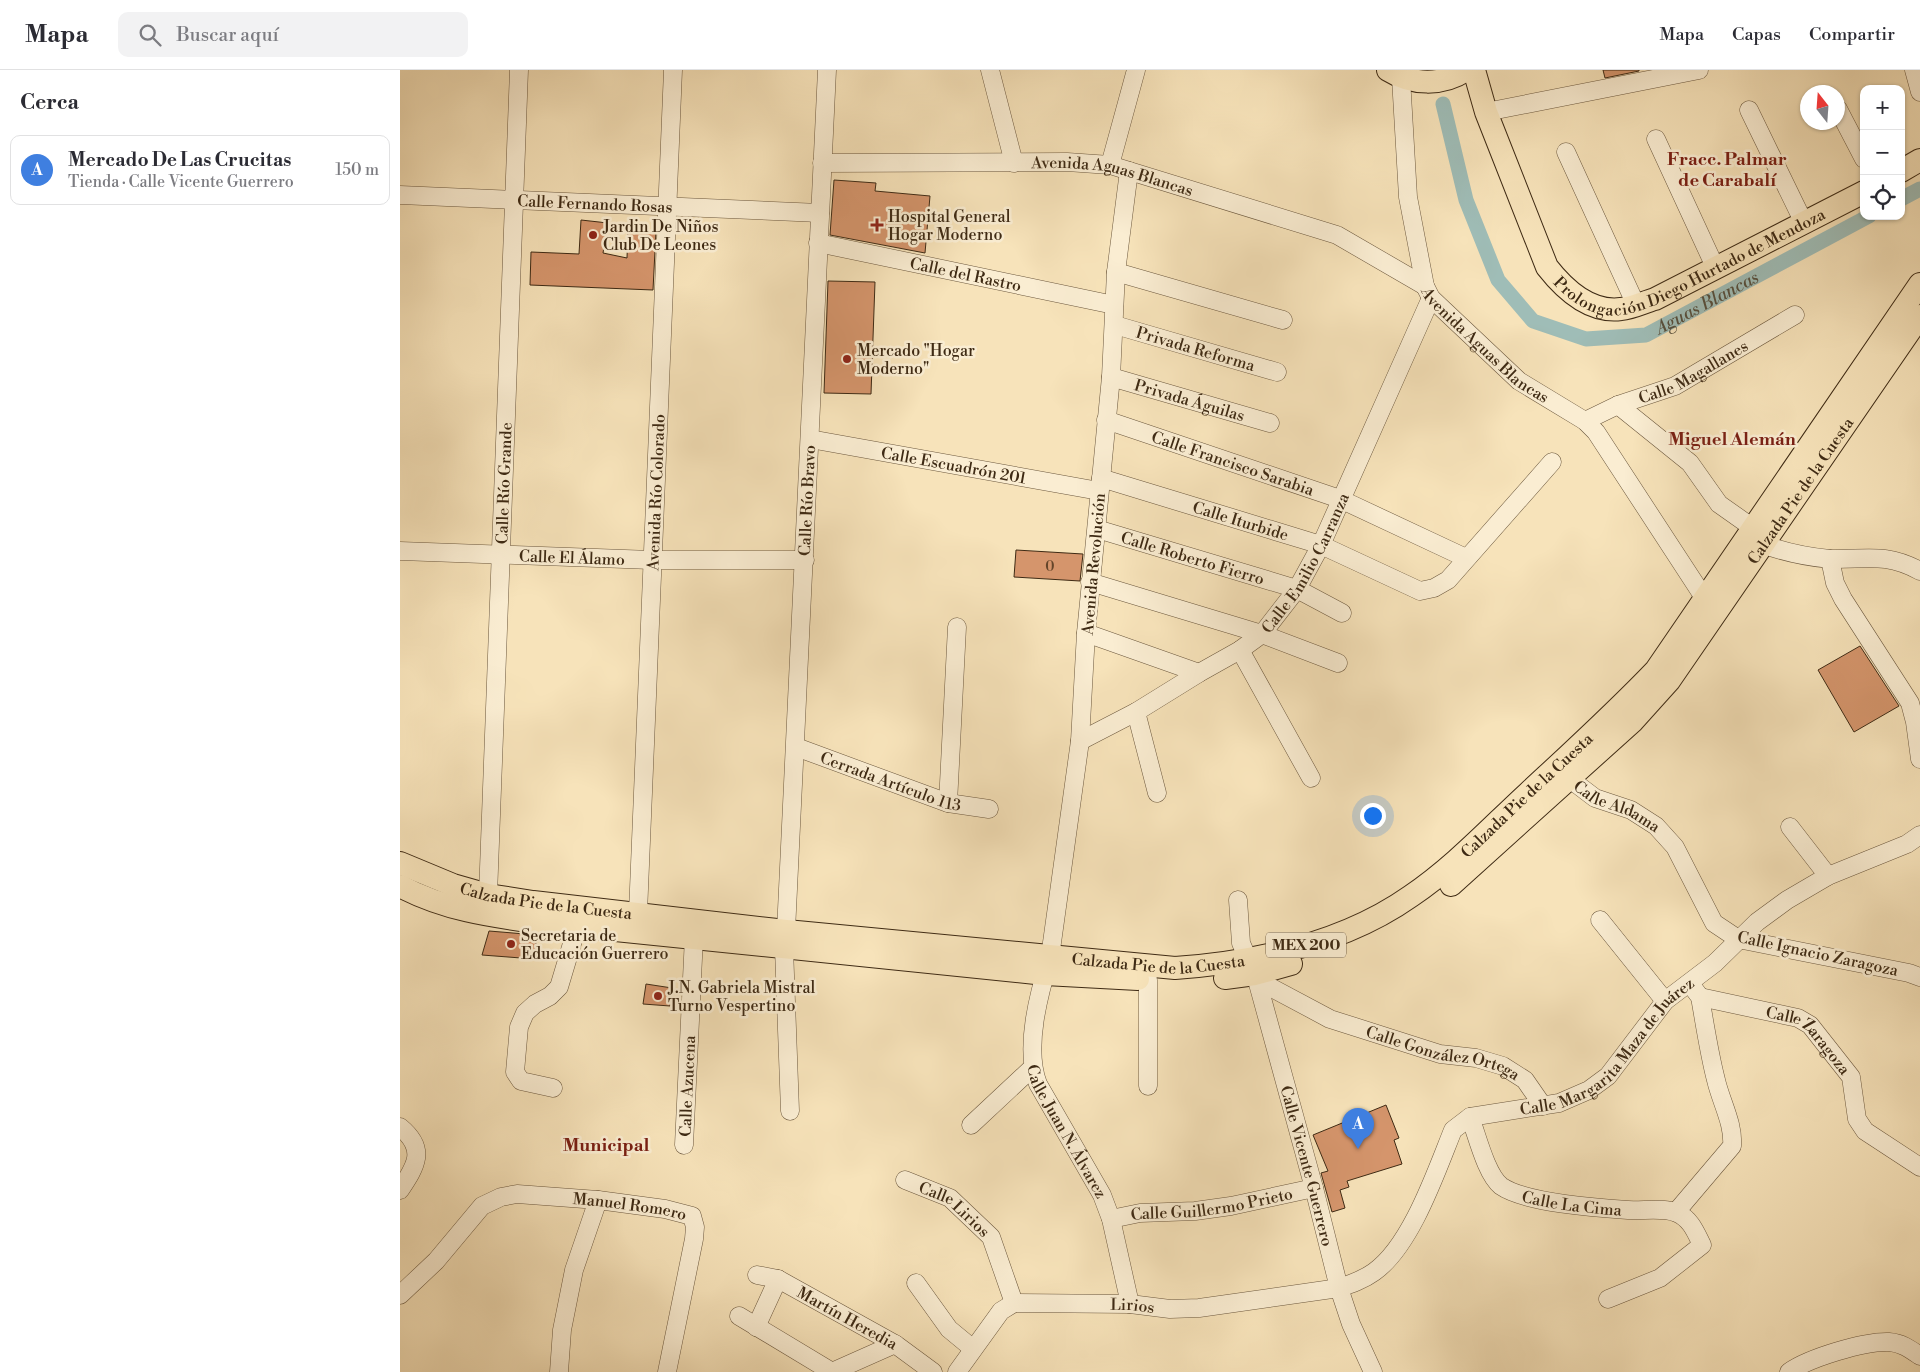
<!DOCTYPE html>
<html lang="es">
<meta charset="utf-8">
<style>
body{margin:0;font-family:"Libre Bodoni",serif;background:#f2f2f3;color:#2b2b33}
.controls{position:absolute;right:15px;top:15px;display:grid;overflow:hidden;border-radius:10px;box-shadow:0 1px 4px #0004}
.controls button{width:45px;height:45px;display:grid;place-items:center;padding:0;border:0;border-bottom:1px solid #e1e1e2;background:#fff;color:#2b2b33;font:25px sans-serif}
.compass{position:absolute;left:1400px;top:15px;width:45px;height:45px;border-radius:50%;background:#fff;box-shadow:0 1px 4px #0004;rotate:343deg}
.you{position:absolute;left:972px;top:745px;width:18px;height:18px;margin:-12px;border:4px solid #fff;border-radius:50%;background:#1a73e8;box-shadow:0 0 0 8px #1a73e833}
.badge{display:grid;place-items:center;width:32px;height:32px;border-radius:50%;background:#0b8043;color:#fff;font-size:16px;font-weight:700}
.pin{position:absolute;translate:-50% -41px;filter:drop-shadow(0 1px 2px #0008)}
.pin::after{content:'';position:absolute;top:26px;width:18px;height:15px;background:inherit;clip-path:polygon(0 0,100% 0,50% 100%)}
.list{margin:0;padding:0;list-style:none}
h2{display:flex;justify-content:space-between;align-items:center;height:65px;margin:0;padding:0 20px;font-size:21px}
h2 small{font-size:16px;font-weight:400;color:#7c7c81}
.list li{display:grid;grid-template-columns:32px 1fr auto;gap:15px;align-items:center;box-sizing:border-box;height:70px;margin:0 10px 10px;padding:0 10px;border:1px solid #e1e1e2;border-radius:10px}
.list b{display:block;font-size:19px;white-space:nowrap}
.list p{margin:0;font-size:16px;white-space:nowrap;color:#7c7c81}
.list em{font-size:16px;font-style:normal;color:#7c7c81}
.icon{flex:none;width:28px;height:28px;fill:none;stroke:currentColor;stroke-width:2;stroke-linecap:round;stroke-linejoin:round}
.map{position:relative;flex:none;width:1520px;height:1302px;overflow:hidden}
header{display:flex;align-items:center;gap:30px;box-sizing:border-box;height:70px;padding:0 25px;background:#fff;border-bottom:1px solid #e1e1e2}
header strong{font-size:24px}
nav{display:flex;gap:28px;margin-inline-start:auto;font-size:18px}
.search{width:350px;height:45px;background:#f2f2f3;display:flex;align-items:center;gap:12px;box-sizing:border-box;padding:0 18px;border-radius:10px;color:#7c7c81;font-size:19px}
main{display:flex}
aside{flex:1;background:#fff}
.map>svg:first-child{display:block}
</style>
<header>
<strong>Mapa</strong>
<div class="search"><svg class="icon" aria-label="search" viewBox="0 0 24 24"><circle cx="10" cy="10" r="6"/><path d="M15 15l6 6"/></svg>Buscar aquí</div>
<nav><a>Mapa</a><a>Capas</a><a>Compartir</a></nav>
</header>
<main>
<aside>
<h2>Cerca<small></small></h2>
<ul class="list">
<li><span class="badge" style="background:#3f7fe0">A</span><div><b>Mercado De Las Crucitas</b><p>Tienda · Calle Vicente Guerrero</p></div><em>150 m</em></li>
</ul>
</aside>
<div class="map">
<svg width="1520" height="1302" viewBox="0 0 1520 1302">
<rect width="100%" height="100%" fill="#f7e3ba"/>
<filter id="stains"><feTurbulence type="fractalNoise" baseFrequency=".004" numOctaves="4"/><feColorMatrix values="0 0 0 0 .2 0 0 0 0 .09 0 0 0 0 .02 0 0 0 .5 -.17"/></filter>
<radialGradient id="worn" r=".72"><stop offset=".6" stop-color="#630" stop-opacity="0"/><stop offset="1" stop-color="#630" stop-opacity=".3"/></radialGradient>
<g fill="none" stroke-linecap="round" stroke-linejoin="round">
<g stroke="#9fbdb7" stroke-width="15">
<path id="s1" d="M1043,34l23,96 32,80 35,41 53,18 60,-4 223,-119"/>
<path d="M1501,129l19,-10"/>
</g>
</g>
<path fill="#d5956c" stroke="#3e2a14" d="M1203,0h36v1l-34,7z
M434,110l42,3 -1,8 55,5 -5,57 -95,-18z
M181,150l27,3 -5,30 24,5 1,-28 28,1 -3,59 -123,-5 1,-33 48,2z
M428,211l47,1 -4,112 -47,-1z
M616,480l67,4 -3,27 -66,-4z
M1460,576l39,60 -45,26 -36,-62z
M89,861l48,4 -3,24 -52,-4z
M246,914l26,4 -2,18 -27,-2z
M986,1035l13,33 -5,2 8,24 -55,17 2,6 -9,3 5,18 -13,4 -11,-39 7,-2 -15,-36z"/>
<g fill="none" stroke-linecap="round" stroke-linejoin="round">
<defs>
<g id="minor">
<path d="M590,0l24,93"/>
<path d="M1514,0l6,22"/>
<path id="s2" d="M1001,8l7,119 17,89 6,12 88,83 66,40 11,11 109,167"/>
<path d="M1438,39l26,50"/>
<path d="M1349,40l55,113"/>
<path d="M1086,42l213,-42"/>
<path d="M1256,69l60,130"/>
<path d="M1166,82l70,153"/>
<path id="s3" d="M422,93l245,-1 43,3 227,70 88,51"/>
<path d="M710,95l26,-95"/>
<path id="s4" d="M729,101l-13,101 -5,105 -25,256 -6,108 -30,216c-11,36 -26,91 -12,127l64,111 9,24 19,85"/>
<path id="s5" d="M0,125l420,18"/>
<path id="s6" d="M418,173l296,62"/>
<path d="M716,202l167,48"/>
<path id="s7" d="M715,255l162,47"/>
<path id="s8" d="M711,307l159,46"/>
<path d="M1218,335l72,58 29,41 34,24"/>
<path id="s9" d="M706,350l234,79 126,59"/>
<path id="s10" d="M1185,351l33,-16 57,-19 120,-71"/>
<path id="s11" d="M410,369l289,52"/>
<path id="s12" d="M701,408l220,67 99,46 14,-3 14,-8 104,-118"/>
<path id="s13" d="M697,459l200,60 45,24"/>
<path d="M1362,474c22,8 45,13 68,15 36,1 55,-7 90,12"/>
<path id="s14" d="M0,481l252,9h153"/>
<path d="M1430,489l5,24 8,16 67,104 5,19 5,37"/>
<path d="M690,512l172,52 76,29"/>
<path d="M686,563l113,40"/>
<path d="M840,580l71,128"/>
<path d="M736,642l21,81"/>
<path id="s15" d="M680,671l56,-29 63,-39 41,-23 22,-16 35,-45 24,-44 110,-247"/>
<path id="s16" d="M396,677l152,56 41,6"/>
<path id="s17" d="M1160,699l10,10 25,19 36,12 25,16 19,21 39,76 24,16 171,34 11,4"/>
<path d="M548,733l9,-176"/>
<path d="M1390,757l38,49"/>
<path id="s18" d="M88,825l31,-825"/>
<path id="s19" d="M838,830l3,43 16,37 57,208 25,100 12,36 22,48"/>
<path id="s20" d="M238,843l35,-843"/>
<path d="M1200,850l65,81"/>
<path id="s21" d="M386,861l41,-861"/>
<path d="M384,878l6,163"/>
<path id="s22" d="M857,910l73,39 110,35 36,4 27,8 22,14 18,26"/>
<path id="s23" d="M1300,927l98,21 12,7 41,52 6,42 8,12 55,36"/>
<path d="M748,1016v-106"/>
<path d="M153,1018l-32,-7 -6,-9 4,-45 6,-14 10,-9 15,-8 9,-9 18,-60"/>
<path id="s24" d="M1070,1047c7,18 16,57 31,69 24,17 97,22 127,24 15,1 36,-3 49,3 14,6 19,20 25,32l-42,33 -52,21"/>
<path d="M571,1055l61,-57"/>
<path d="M0,1057c27,22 16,39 0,63"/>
<path id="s25" d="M284,1075l10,-208"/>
<path id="s26" d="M505,1110l45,18 41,39 23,66"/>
<path d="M1276,1142l56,-66c2,-22 -11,-44 -16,-66 -7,-27 -11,-55 -16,-83l-6,-8"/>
<path id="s27" d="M711,1149l29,-6 55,-2 36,-5 83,-18"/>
<path id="s28" d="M357,1205l21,4 117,65 38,28"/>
<path d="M516,1213l33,46 23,19"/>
<path id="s29" d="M0,1225l36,-34 46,-55 19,-9 16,-3 81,6 67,9 27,7 3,11 -1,12 -27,133"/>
<path d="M339,1246l93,56"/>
<path d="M356,1257l22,-48"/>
<path d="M159,1302l3,-42 12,-60 24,-70"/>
<path d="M432,1302l63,-28"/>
<path id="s30" d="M557,1302l44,-61 13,-8 116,1 40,5 29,-1 140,-20c12,-4 24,-8 35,-16 37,-26 62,-100 79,-142l17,-13 89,-14 30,-13 19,-14 57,-75 50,-38 42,-41 30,-22 41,-24 79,-32 13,-9"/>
<path d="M1389,1302c20,-14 75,-31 100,-30 13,1 21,7 31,14"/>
</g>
<g id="major">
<path d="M988,0c24,15 54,16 78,0"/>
<path id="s31" d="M1074,0l12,42 61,155c18,23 43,46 74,42 12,-1 23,-7 34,-10l209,-107"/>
<path d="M1501,101l19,-11"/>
<path id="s32" d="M0,793l53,22 35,10 45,7 253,29 389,37c82,-6 168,-24 236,-72 43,-29 79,-68 117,-103 43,-40 87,-80 128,-123l264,-386"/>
<path id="s33" d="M1051,815l182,-164 36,-40 251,-365"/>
<path d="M0,816c43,23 89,30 137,36l508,52 93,5"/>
<path d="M825,908l30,-4 36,-10"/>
</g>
</defs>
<use href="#minor" stroke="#6c583e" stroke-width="19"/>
<use href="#major" stroke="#3e2a14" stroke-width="24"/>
<use href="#minor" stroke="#faedd2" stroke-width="18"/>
<use href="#major" stroke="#f7e3ba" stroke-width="22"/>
</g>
<g fill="#8f2418" stroke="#faedd2" stroke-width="2">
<path d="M474.5 147.5h5v5h5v5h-5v5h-5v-5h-5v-5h5z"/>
<circle cx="193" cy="165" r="5"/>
<circle cx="447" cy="289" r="5"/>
<circle cx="111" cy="874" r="5"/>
<circle cx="258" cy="926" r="5"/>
</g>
<g text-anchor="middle" stroke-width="5" stroke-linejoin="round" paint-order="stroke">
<g font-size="14" fill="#64452a">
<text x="650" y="501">0</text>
</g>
<rect fill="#faedd2" stroke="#76644d" stroke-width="1" x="866" y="862.5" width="80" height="25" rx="4"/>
<g font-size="15" font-weight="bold" fill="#3e2a14">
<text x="906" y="880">MEX 200</text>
</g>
<g font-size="16" fill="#3e2a14" stroke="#faedd2">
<text dy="6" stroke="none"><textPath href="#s3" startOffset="292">Avenida Aguas Blancas</textPath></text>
<text dy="6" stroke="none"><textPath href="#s5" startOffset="195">Calle Fernando Rosas</textPath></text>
<text dy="6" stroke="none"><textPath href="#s31" startOffset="375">Prolongación Diego Hurtado de Mendoza</textPath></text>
<text dy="6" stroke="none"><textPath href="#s6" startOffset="151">Calle del Rastro</textPath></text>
<text dy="6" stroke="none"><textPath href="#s2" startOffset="295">Avenida Aguas Blancas</textPath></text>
<text dy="6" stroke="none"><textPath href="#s7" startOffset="84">Privada Reforma</textPath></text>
<text dy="6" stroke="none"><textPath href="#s10" startOffset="119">Calle Magallanes</textPath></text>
<text dy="6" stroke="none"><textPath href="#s8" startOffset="82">Privada Águilas</textPath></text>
<text dy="6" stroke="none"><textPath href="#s9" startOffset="134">Calle Francisco Sarabia</textPath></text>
<text dy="6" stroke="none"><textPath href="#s11" startOffset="146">Calle Escuadrón 201</textPath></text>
<text dy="6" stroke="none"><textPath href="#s18" startOffset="412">Calle Río Grande</textPath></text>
<text dy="6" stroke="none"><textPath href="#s33" startOffset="530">Calzada Pie de la Cuesta</textPath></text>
<text dy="6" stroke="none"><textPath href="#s20" startOffset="421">Avenida Río Colorado</textPath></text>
<text dy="6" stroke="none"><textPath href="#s21" startOffset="431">Calle Río Bravo</textPath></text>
<text dy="6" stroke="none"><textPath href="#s12" startOffset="146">Calle Iturbide</textPath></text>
<text dy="6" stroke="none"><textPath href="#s14" startOffset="172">Calle El Álamo</textPath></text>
<text dy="6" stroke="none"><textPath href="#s13" startOffset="100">Calle Roberto Fierro</textPath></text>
<text dy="6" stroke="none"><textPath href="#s15" startOffset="295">Calle Emilio Carranza</textPath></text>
<text transform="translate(693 494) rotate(-85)" y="6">Avenida Revolución</text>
<text dy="6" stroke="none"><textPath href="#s16" startOffset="101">Cerrada Artículo 113</textPath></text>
<text dy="6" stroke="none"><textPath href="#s32" startOffset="1188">Calzada Pie de la Cuesta</textPath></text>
<text dy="6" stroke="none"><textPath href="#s17" startOffset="69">Calle Aldama</textPath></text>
<text dy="6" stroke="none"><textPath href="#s32" startOffset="152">Calzada Pie de la Cuesta</textPath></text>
<text transform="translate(1418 883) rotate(12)" y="6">Calle Ignacio Zaragoza</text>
<text dy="6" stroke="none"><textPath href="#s32" startOffset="768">Calzada Pie de la Cuesta</textPath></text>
<text dy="6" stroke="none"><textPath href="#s30" startOffset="804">Calle Margarita Maza de Juárez</textPath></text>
<text dy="6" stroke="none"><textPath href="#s23" startOffset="121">Calle Zaragoza</textPath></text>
<text dy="6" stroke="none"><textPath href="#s22" startOffset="201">Calle González Ortega</textPath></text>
<text dy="6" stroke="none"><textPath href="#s25" startOffset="59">Calle Azucena</textPath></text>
<text dy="6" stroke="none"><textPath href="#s4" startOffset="975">Calle Juan N. Álvarez</textPath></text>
<text dy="6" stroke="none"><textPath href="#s19" startOffset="276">Calle Vicente Guerrero</textPath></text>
<text dy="6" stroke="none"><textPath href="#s24" startOffset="150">Calle La Cima</textPath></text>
<text dy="6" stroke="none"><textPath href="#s27" startOffset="102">Calle Guillermo Prieto</textPath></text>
<text dy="6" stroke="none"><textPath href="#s29" startOffset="272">Manuel Romero</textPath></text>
<text dy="6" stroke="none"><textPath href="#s26" startOffset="58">Calle Lirios</textPath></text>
<text dy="6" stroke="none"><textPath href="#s30" startOffset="209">Lirios</textPath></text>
<text dy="6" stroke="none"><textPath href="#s28" startOffset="101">Martín Heredia</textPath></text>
</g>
<g font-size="16" fill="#3e2a14" stroke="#faedd2" text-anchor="start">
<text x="488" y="152">Hospital General<tspan x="488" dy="18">Hogar Moderno</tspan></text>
<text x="203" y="162">Jardin De Niños<tspan x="203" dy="18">Club De Leones</tspan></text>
<text x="457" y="286">Mercado "Hogar<tspan x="457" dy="18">Moderno"</tspan></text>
<text x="121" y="871">Secretaria de<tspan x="121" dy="18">Educación Guerrero</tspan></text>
<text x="268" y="923">J.N. Gabriela Mistral<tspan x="268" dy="18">Turno Vespertino</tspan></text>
</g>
<g font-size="18" font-weight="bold" fill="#7a1f14" stroke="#faedd2">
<text x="1327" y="95">Fracc. Palmar<tspan x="1327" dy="21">de Carabalí</tspan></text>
<text x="1332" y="375">Miguel Alemán</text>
<text x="206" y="1081">Municipal</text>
</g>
<g font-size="18" font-style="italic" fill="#564f3d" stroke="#faedd2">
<text dy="6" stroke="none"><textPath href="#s1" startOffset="424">Aguas Blancas</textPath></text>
</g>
</g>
<rect width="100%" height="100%" filter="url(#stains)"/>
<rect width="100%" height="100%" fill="url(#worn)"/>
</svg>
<div class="controls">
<button>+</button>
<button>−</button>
<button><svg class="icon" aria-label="locate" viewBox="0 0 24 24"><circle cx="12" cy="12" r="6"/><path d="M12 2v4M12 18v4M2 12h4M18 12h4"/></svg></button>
</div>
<svg class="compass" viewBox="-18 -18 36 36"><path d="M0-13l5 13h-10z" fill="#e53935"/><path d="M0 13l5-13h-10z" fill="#7c7c81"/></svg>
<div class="you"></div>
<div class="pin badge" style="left:958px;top:1079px;background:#3f7fe0">A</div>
</div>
</main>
